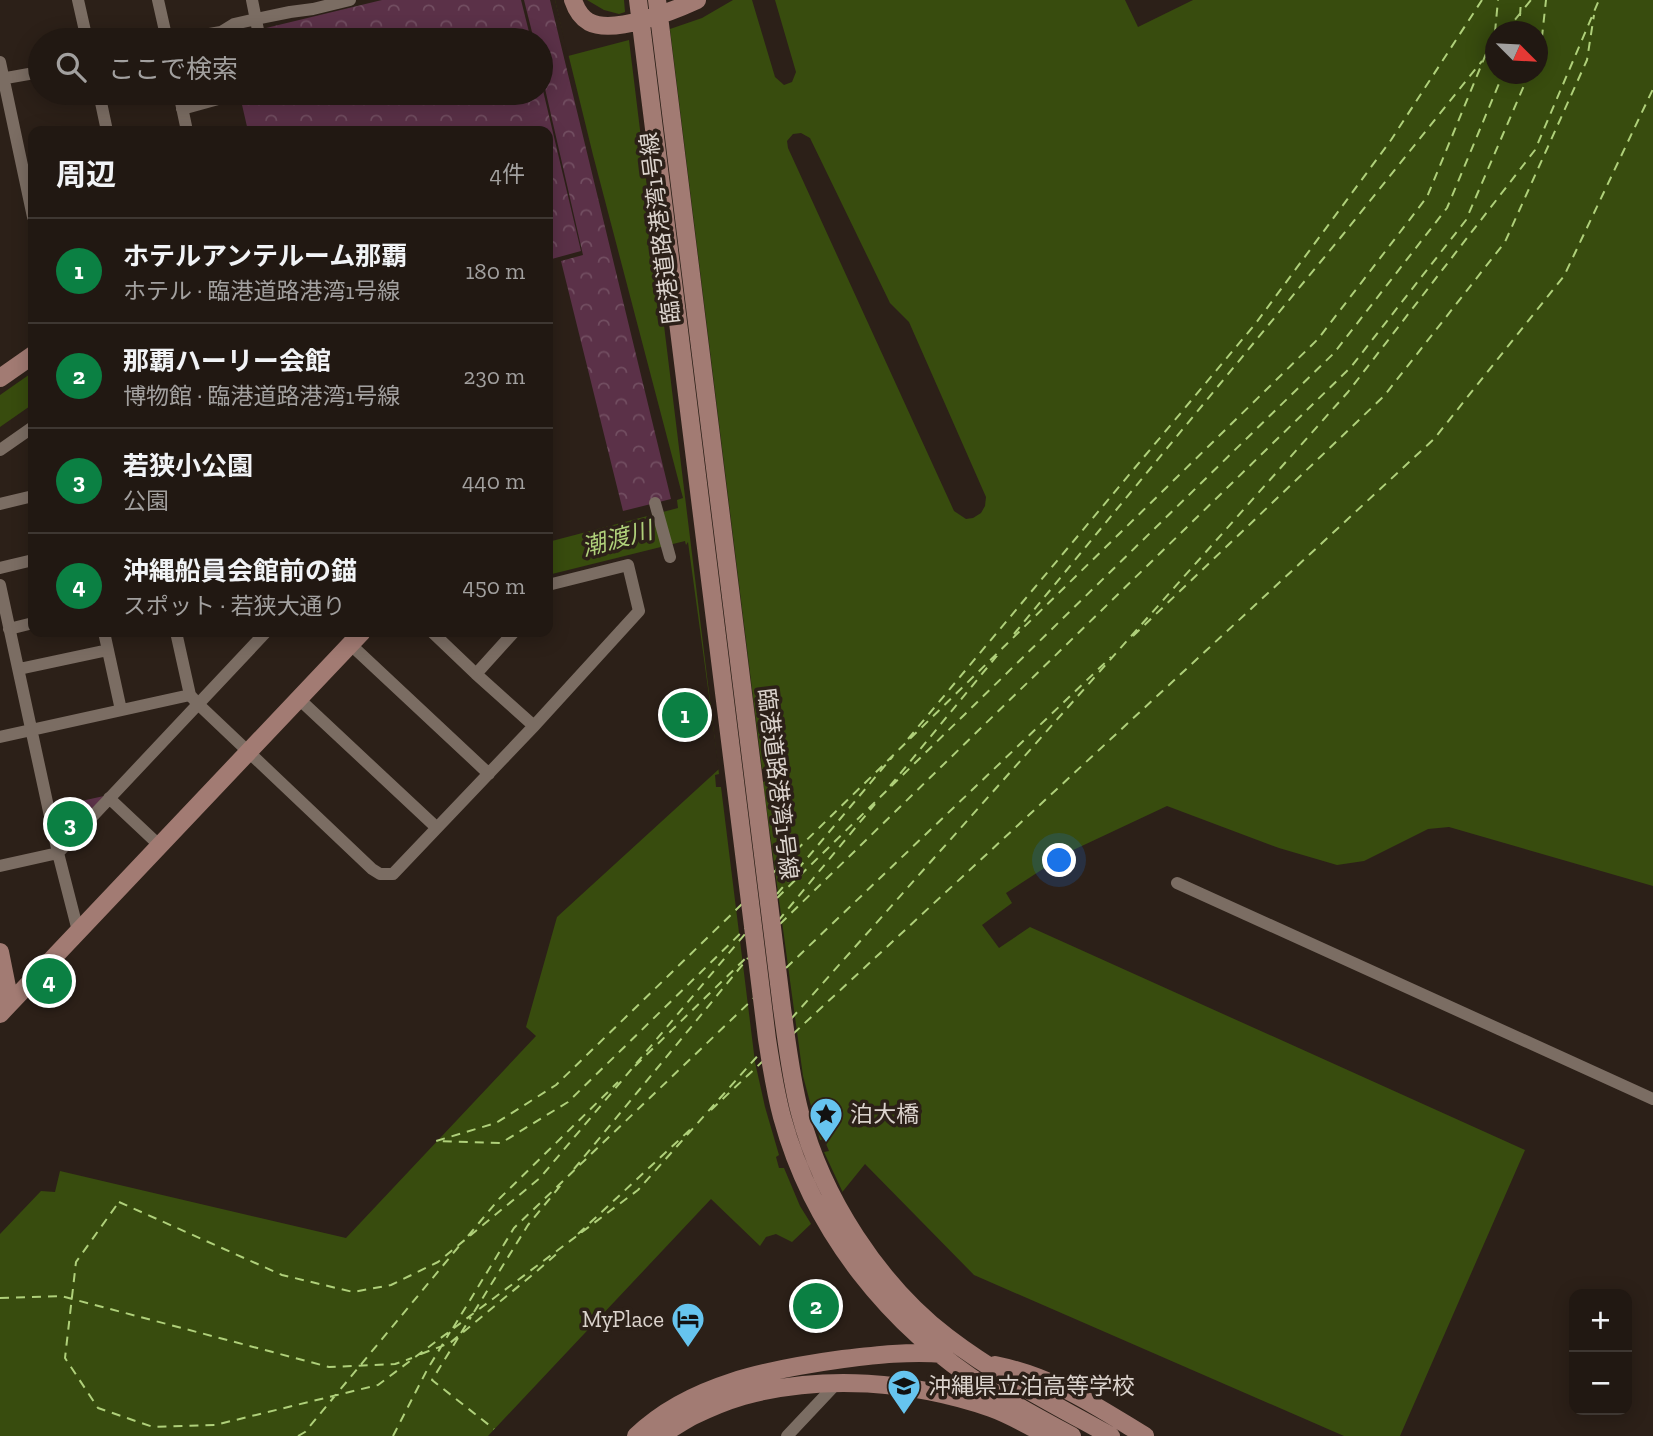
<!DOCTYPE html>
<html lang="ja">
<meta charset="utf-8">
<style>
body{margin:0;font-family:"Zilla Slab","Noto Sans JP",serif;background:#29211b;color:#f1f3f6}
.controls{position:absolute;right:21px;bottom:21px;display:grid;overflow:hidden;border-radius:14px;box-shadow:0 4px 18px #0003}
.controls button{width:63px;height:63px;display:grid;place-items:center;padding:0;border:0;border-bottom:2px solid #3e3732;background:#211812;color:#f1f3f6;font:35px sans-serif}
.compass{position:absolute;left:1485px;top:21px;width:63px;height:63px;border-radius:50%;background:#211812;box-shadow:0 4px 18px #0003;rotate:114deg}
.you{position:absolute;left:1060px;top:861px;width:24px;height:24px;margin:-18px;border:5px solid #fff;border-radius:50%;background:#1a73e8;box-shadow:0 0 0 10px #1a73e833}
.badge{display:grid;place-items:center;width:46px;height:46px;border-radius:50%;background:#0b8043;color:#fff;font-size:23px;font-weight:700}
.pin{position:absolute;translate:-50% -50%;border:4px solid #fff;box-shadow:0 2px 7px #0006}
.list{margin:0;padding:0;list-style:none}
h2{display:flex;justify-content:space-between;align-items:center;height:91px;margin:0;padding:0 28px;font-size:30px}
h2 small{font-size:23px;font-weight:400;color:#a2a09f}
.list li{display:grid;grid-template-columns:46px 1fr auto;gap:21px;align-items:center;box-sizing:border-box;height:105px;padding:0 28px;border-top:2px solid #3e3732}
.list b{display:block;font-size:26px;white-space:nowrap}
.list p{margin:0;font-size:23px;white-space:nowrap;color:#a2a09f}
.list em{font-size:23px;font-style:normal;color:#a2a09f}
.icon{flex:none;width:38px;height:38px;fill:none;stroke:currentColor;stroke-width:2;stroke-linecap:round;stroke-linejoin:round}
.map{position:relative;flex:none;width:1653px;height:1436px;overflow:hidden}
.search{position:absolute;background:#211812;box-shadow:0 4px 18px #0003;left:28px;top:28px;width:525px;height:77px;display:flex;align-items:center;gap:18px;box-sizing:border-box;padding:0 24px;border-radius:38px;color:#a2a09f;font-size:26px}
.panel{position:absolute;background:#211812;box-shadow:0 4px 18px #0003;left:28px;top:126px;width:525px;height:511px;border-radius:14px}
.map>svg:first-child{display:block}
</style>
<div class="map">
<svg width="1653" height="1436" viewBox="0 0 1653 1436">
<defs>
<pattern id="forest-crowns" width="20" height="18" patternUnits="userSpaceOnUse" patternTransform="scale(1.75)"><rect width="20" height="18" fill="#5b3148"/><path d="M2 6a3 3 0 1 1 6 0M12 15a3 3 0 1 1 6 0" fill="none" stroke="#724e61"/></pattern>
</defs>
<rect width="100%" height="100%" fill="#2c2018"/>
<path fill="url(#forest-crowns)" d="M382,0h139l10,40h-267l2,-12z
M524,0h26l121,499 -48,12 -62,-250 22,-6 -42,-184v-31h-7z
M541,82l40,169 -33,9v-129h-300l-8,-35 11,-3h290z
M104,796l-41,44 -9,-33z"/>
<path fill="#384c0e" fill-rule="evenodd" d="M555,0h570l13,27 55,-27h460v886l-204,-59 -21,2 -64,32 -27,4 -58,-17 -112,-42 -98,46 -63,41 6,10 -30,22 17,23 31,-21 495,223 -125,286h-56l-370,-161 -109,-111 -30,37 -43,41 -16,-8 -10,3 -6,9 -49,-47 -223,237h-488v-202l41,-43 14,1 5,-21 286,67 190,-202 -10,-9 31,-110 162,-148 -31,-227 -2,3 -1,-4 -137,34v-33l130,-34 -1,-8 6,-2 -90,-343zM1496,32h42v42h-42z
M33,372v32l-33,23v-32z"/>
<path fill="#2c2018" d="M555,0h32l17,10 15,4 6,-2 -1,-12h109l-31,18 -32,11 92,740h4l1,12 -4,1 40,294 17,64 4,-1 5,12 -5,1 20,43 -31,32 -13,-21 -16,-38h-5l-3,-11 3,-2 -14,-48 -10,-45 -34,-275h-5l-1,-12 4,-1 -90,-734 -61,16z
M752,0h23l21,72 -4,10 -8,3 -9,-8z
M801,133l9,5 80,165 19,19 77,175 -1,9 -4,7 -8,5 -7,1 -12,-8 -166,-363 -1,-7 6,-7z"/>
<g fill="none" stroke-linecap="round" stroke-linejoin="round">
<path stroke="#afd07a" stroke-width="2" stroke-dasharray="9 7" stroke-linecap="butt" d="M1505,32l26,-32
M1519,32l2,-32
M1538,54l3,-8 5,-46
M1485,57l11,-13
M1014,634l327,-397 141,-176
M1133,636l251,-240 121,-154 82,-182 7,-45
M908,739l348,-416 135,-183 91,-140
M890,786l110,-134
M773,873l545,-534 109,-142 68,-165 3,-32
M777,894l116,-138
M777,898l557,-545 113,-145 56,-134
M742,904l-186,181 -60,38 -60,18 65,2 67,-41 178,-174
M778,921l97,-117
M780,924l571,-557 115,-147 63,-146
M786,968l325,-311
M791,1019l557,-627 187,-242 64,-150
M793,1034l641,-595 130,-163 89,-187
M635,1066l114,-111
M711,1110l52,-49
M574,1169l174,-211
M119,1202l163,73 71,17 38,-7 47,-23 102,-84 205,-244
M116,1206l-40,56 -11,96 33,50 55,19 62,-2 163,-40 260,-195 124,-139
M578,1234l116,-108
M468,1236l31,-37 119,-117
M0,1298l61,-2 268,71 66,-3 17,-6
M474,1312l54,-87 33,-40
M453,1328l61,-100 240,-230
M461,1333l10,-16
M458,1338l-26,42 62,49
M421,1354l29,-11 87,-72 24,-21
M298,1436l7,-4 155,-187
M393,1436l34,-66 23,-38"/>
<path stroke="#7b6d63" stroke-width="12" d="M78,0l9,40
M158,0l9,40
M252,0l8,40
M175,40l46,-8 13,-8 22,-5 34,-7 23,-3 37,-9
M0,62l33,155
M0,79l40,-7
M99,93l8,38
M179,93l8,38
M182,109l58,-16
M0,450l33,-23
M655,503l15,54
M0,504l33,-8
M0,568l33,-8
M0,585l58,268 20,78
M9,629l24,-6
M104,632l17,78
M176,632l14,63 8,9 174,165 8,5h13l141,-148 105,-115 -11,-46 -80,20
M432,632l44,42 58,52
M350,644l139,130
M19,669l89,-19
M476,674l38,-42
M299,699l138,129
M0,737l190,-42
M109,798l50,47
M0,866l58,-13 208,-221
M1177,883l476,216
M787,1436l50,-53"/>
<path stroke="#a27b73" stroke-width="18" d="M573,0c3,9 7,17 16,22 25,13 84,-11 108,-22
M638,0l129,1039c4,26 8,52 15,78 31,114 108,210 207,272 27,17 55,32 83,47
M657,0l125,1008c5,35 9,71 18,105 22,84 78,171 147,224 51,39 108,68 164,99
M0,378l33,-23
M0,952l8,40v13
M0,1014l362,-382
M995,1365c59,12 99,40 150,71
M636,1436c54,-52 134,-67 207,-77 33,-4 67,-8 101,-5
M656,1436c13,-4 25,-14 37,-20 16,-8 33,-15 50,-20 81,-22 169,-15 248,12 20,7 39,19 58,28"/>
</g>
<defs>
<symbol id="sight-pin" viewBox="-11 -11 22 30"><path d="M0 17L-7.5 6A9.5 9.5 0 1 1 7.5 6Z" fill="#66c4ef" stroke="#2c2018"/><path d="M0-6L1.8-2.2L6-1.7L2.9 1.2L3.7 5.4L0 3.3L-3.7 5.4L-2.9 1.2L-6-1.7L-1.8-2.2Z" fill="#111"/></symbol>
<symbol id="hotel-pin" viewBox="-11 -11 22 30"><path d="M0 17L-7.5 6A9.5 9.5 0 1 1 7.5 6Z" fill="#66c4ef" stroke="#2c2018"/><path d="M-6-4.5h1.5V1H6V5H4.5V3h-9V5H-6ZM-4 0a1.8 1.8 0 1 1 3.6 0ZM.5 0V-2.5h3Q6-2.5 6 0Z" fill="#111"/></symbol>
<symbol id="school-pin" viewBox="-11 -11 22 30"><path d="M0 17L-7.5 6A9.5 9.5 0 1 1 7.5 6Z" fill="#66c4ef" stroke="#2c2018"/><path d="M0-5L7-2L0 1L-7-2ZM-4 1L0 2.5L4 1V4Q0 6-4 4Z" fill="#111"/></symbol>
</defs>
<g fill-rule="evenodd">
<use href="#sight-pin" x="807" y="1095" width="38" height="52"/>
<use href="#hotel-pin" x="669" y="1300" width="38" height="52"/>
<use href="#school-pin" x="885" y="1367" width="38" height="52"/>
</g>
<g text-anchor="middle" stroke-width="7" stroke-linejoin="round" paint-order="stroke">
<g font-size="23" fill="#dbd3cd" stroke="#2c2018">
<text transform="translate(660 228) rotate(-97)" y="8">臨港道路港湾1号線</text>
<text transform="translate(778 784) rotate(83)" y="8">臨港道路港湾1号線</text>
</g>
<g font-size="23" fill="#dbd3cd" stroke="#2c2018" text-anchor="start">
<text x="850" y="1122">泊大橋</text>
<text x="664" y="1327" text-anchor="end">MyPlace</text>
<text x="928" y="1394">沖縄県立泊高等学校</text>
</g>
<g font-size="24" font-style="italic" fill="#afd07a" stroke="#2c2018">
<text transform="translate(617 539) rotate(-15)" y="8">潮渡川</text>
</g>
</g>
</svg>
<div class="controls">
<button>+</button>
<button>−</button>
</div>
<svg class="compass" viewBox="-18 -18 36 36"><path d="M0-13l5 13h-10z" fill="#e53935"/><path d="M0 13l5-13h-10z" fill="#a2a09f"/></svg>
<div class="you"></div>
<div class="pin badge" style="left:685px;top:715px">1</div>
<div class="pin badge" style="left:816px;top:1306px">2</div>
<div class="pin badge" style="left:70px;top:824px">3</div>
<div class="pin badge" style="left:49px;top:981px">4</div>
<div class="search"><svg class="icon" aria-label="search" viewBox="0 0 24 24"><circle cx="10" cy="10" r="6"/><path d="M15 15l6 6"/></svg>ここで検索</div>
<section class="panel">
<h2>周辺<small>4件</small></h2>
<ul class="list">
<li><span class="badge">1</span><div><b>ホテルアンテルーム那覇</b><p>ホテル · 臨港道路港湾1号線</p></div><em>180 m</em></li>
<li><span class="badge">2</span><div><b>那覇ハーリー会館</b><p>博物館 · 臨港道路港湾1号線</p></div><em>230 m</em></li>
<li><span class="badge">3</span><div><b>若狭小公園</b><p>公園</p></div><em>440 m</em></li>
<li><span class="badge">4</span><div><b>沖縄船員会館前の錨</b><p>スポット · 若狭大通り</p></div><em>450 m</em></li>
</ul>
</section>
</div>
